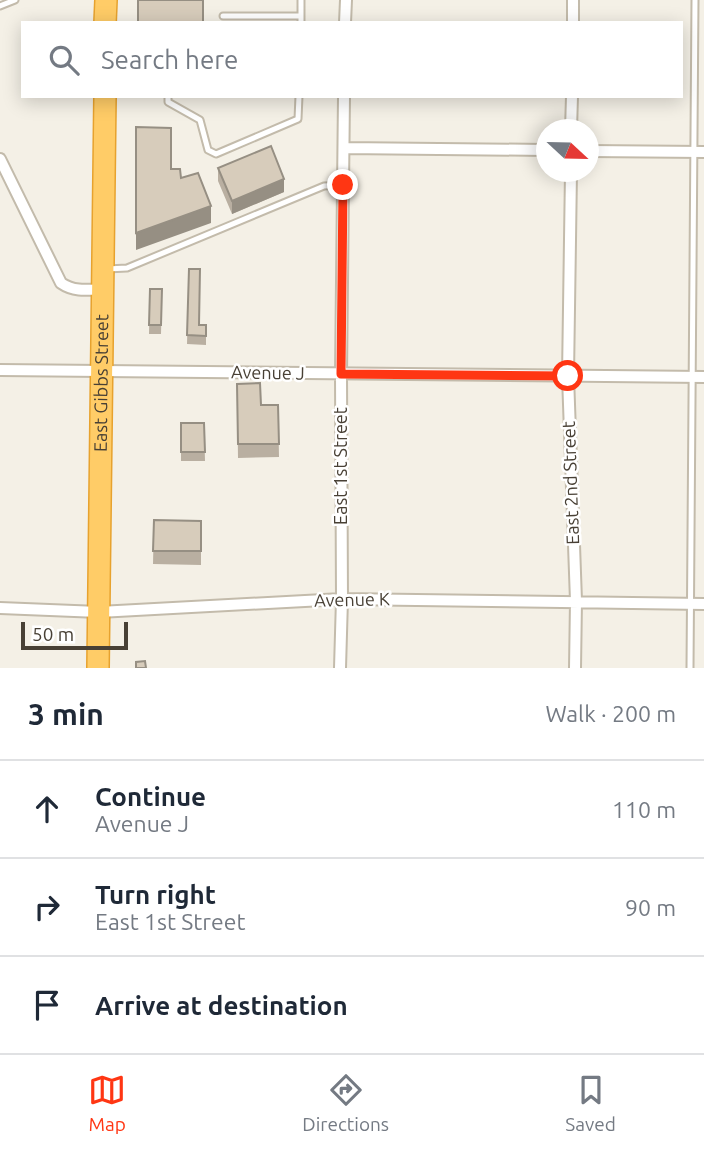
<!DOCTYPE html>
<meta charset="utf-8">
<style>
body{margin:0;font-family:Ubuntu,sans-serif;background:#f2f2f3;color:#1f2937}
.compass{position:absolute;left:536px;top:119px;width:63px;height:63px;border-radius:50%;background:#fff;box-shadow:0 4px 18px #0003;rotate:112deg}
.scale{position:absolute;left:21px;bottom:18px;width:107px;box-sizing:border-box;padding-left:7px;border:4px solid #484035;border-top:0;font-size:19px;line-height:24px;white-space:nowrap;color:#484035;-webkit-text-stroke:5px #fff;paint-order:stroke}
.stop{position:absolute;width:21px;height:21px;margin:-16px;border:5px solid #ff3613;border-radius:50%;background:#fff}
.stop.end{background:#ff3613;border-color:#fff;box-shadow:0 2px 7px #0008}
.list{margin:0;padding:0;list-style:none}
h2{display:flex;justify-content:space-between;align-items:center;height:91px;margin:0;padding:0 28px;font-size:30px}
h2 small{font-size:23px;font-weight:400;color:#747a83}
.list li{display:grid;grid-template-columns:46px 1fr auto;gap:21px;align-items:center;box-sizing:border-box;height:98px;padding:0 28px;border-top:2px solid #e0e1e3}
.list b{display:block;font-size:26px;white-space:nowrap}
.list p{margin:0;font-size:23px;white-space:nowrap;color:#747a83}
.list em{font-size:23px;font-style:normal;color:#747a83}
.icon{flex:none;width:38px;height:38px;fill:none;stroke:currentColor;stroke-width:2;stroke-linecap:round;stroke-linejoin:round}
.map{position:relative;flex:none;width:704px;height:668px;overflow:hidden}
.search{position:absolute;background:#fff;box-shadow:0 4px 18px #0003;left:21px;right:21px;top:21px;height:77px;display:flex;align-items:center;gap:18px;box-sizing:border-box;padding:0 24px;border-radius:0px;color:#747a83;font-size:26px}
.sheet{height:385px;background:#fff}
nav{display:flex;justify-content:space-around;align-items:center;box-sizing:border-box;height:98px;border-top:2px solid #e0e1e3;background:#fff;font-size:19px;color:#747a83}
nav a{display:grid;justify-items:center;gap:4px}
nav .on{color:#ff3613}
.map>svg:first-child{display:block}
</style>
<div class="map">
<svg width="704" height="668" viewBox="0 0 704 668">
<rect width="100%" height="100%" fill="#f4f0e6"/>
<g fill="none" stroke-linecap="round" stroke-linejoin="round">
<defs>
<path id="lane" d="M0,6l15,-6
M223,16h78
M301,23v-23
M168,96v6l32,18 8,30 8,4 82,-35 1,-23
M107,269l20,-1 197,-82 19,-1
M690,668l5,-668"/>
<path id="street" d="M345,23l1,-23
M573,23v-23
M571,130l1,-34
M344,148l202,2
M588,151l116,1
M0,159l61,124c13,9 26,7 41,6
M571,172l-3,204 8,225 -1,67
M0,370l704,7
M0,608l99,4 243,-13 362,5
M340,668l2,-69 -1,-225 3,-278"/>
<g id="highway">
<path d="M105,23l1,-23"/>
<path id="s1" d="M98,668l7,-572"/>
</g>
</defs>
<use href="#lane" stroke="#c3bbab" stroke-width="9"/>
<use href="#street" stroke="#c3bbab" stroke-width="14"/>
<use href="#highway" stroke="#e7a22e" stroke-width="24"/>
<use href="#lane" stroke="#fff" stroke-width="5"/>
<use href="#street" stroke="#fff" stroke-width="10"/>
<use href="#highway" stroke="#ffcc67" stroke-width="21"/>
</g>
<path fill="#b9afa1" d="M218,168l66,24 -52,22 -14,-33z
M189,269l10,56h7v20l-19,-1z
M150,289h12l-1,45h-12z
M237,384l24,21h17l1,52 -41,1z
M181,423h23l1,38h-24z
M154,520l47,1v44l-48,-1z"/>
<path fill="#968f83" d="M284,179v13l-52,22v-13z
M211,206v17l-75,27v-17z"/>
<path fill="#d7ccbb" stroke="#968f83" stroke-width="2" d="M138,0h65v23h-65z
M136,127l35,1v41h9l1,9 17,-5 13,33 -75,27z
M271,146l13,33 -52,22 -14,-33z
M189,269h11l-1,56h7v11l-19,-1z
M150,289h12l-1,36h-12z
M260,383l1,22h17l1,39h-41l-1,-60z
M181,423h23l1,29h-24z
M154,520l47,1v30h-48z
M145,661l1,7h-10v-6z"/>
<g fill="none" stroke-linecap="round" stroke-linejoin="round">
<path stroke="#ff3613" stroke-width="9" d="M343,185l-2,189 227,2"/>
</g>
<g text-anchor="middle" stroke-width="5" stroke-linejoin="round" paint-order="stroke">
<g font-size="18" fill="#484035" stroke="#fff">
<text transform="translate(268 373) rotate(1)" y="6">Avenue J</text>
<text dy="6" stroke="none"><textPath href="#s1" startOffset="285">East Gibbs Street</textPath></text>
<text transform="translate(341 466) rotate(-90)" y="6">East 1st Street</text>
<text transform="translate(571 483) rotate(-92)" y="6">East 2nd Street</text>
<text transform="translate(352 600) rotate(-1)" y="6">Avenue K</text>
</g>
</g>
</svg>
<svg class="compass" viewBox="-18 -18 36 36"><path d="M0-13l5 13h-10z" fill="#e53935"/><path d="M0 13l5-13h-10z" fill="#747a83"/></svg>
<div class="scale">50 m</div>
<div class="stop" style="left:568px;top:376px"></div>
<div class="stop end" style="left:343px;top:185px"></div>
<div class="search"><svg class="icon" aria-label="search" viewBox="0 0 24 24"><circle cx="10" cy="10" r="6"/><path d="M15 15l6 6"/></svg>Search here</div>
</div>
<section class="sheet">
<h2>3 min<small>Walk · 200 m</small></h2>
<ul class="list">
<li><svg class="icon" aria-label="ahead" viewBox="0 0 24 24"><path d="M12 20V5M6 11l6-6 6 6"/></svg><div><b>Continue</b><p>Avenue J</p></div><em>110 m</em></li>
<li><svg class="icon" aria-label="right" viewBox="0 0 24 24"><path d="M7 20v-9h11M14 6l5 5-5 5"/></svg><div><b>Turn right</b><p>East 1st Street</p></div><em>90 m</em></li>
<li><svg class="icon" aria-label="arrive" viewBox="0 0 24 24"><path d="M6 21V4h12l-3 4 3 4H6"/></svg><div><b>Arrive at destination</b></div></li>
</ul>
</section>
<nav>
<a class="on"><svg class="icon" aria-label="map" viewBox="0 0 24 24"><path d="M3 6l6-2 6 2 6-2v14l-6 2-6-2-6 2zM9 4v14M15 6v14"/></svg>Map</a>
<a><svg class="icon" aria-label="directions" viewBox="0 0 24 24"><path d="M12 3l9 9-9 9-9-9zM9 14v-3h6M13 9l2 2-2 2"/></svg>Directions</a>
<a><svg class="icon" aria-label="saved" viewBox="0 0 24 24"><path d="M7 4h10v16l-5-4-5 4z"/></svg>Saved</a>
</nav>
